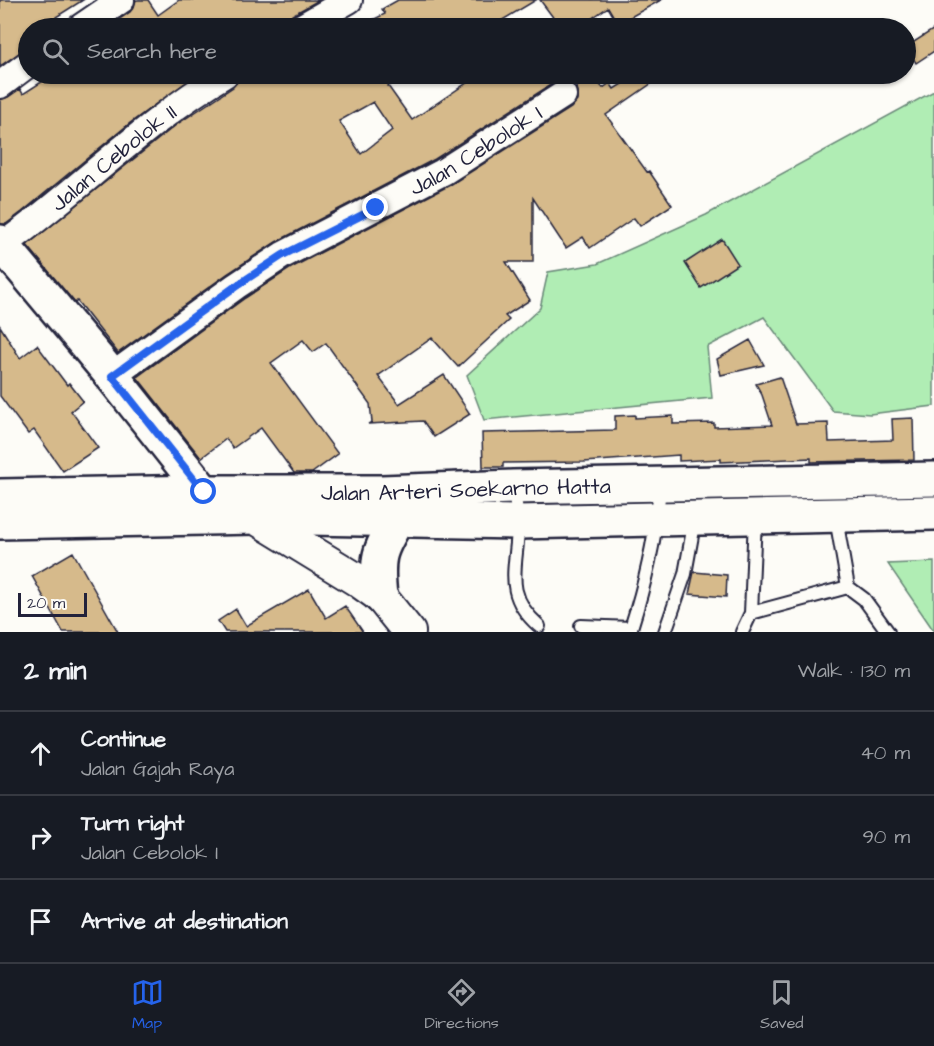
<!DOCTYPE html>
<meta charset="utf-8">
<style>
body{margin:0;font-family:"Architects Daughter",sans-serif;background:#20242c;color:#f1f3f6}
.scale{position:absolute;left:18px;bottom:15px;width:69px;box-sizing:border-box;padding-left:6px;border:3px solid #22223b;border-top:0;font-size:16px;line-height:21px;white-space:nowrap;color:#22223b;-webkit-text-stroke:4px #fdfcf7;paint-order:stroke}
.stop{position:absolute;width:18px;height:18px;margin:-14px;border:4px solid #2563eb;border-radius:50%;background:#fff}
.stop.end{background:#2563eb;border-color:#fff;box-shadow:0 2px 6px #0008}
.list{margin:0;padding:0;list-style:none}
h2{display:flex;justify-content:space-between;align-items:center;height:78px;margin:0;padding:0 24px;font-size:26px}
h2 small{font-size:20px;font-weight:400;color:#9ea1a6}
.list li{display:grid;grid-template-columns:39px 1fr auto;gap:18px;align-items:center;box-sizing:border-box;height:84px;padding:0 24px;border-top:2px solid #363941}
.list b{display:block;font-size:22px;white-space:nowrap}
.list p{margin:0;font-size:20px;white-space:nowrap;color:#9ea1a6}
.list em{font-size:20px;font-style:normal;color:#9ea1a6}
.icon{flex:none;width:33px;height:33px;fill:none;stroke:currentColor;stroke-width:2;stroke-linecap:round;stroke-linejoin:round}
.map{position:relative;flex:none;width:934px;height:632px;overflow:hidden}
.search{position:absolute;background:#171b24;box-shadow:0 2px 4px #0004;left:18px;right:18px;top:18px;height:66px;display:flex;align-items:center;gap:15px;box-sizing:border-box;padding:0 21px;border-radius:33px;color:#9ea1a6;font-size:22px}
.sheet{height:330px;background:#171b24}
nav{display:flex;justify-content:space-around;align-items:center;box-sizing:border-box;height:84px;border-top:2px solid #363941;background:#171b24;font-size:16px;color:#9ea1a6}
nav a{display:grid;justify-items:center;gap:3px}
nav .on{color:#2563eb}
.map>svg:first-child{display:block}
</style>
<div class="map">
<svg width="934" height="632" viewBox="0 0 934 632">
<rect width="100%" height="100%" fill="#fdfcf7"/>
<filter id="ink" filterUnits="userSpaceOnUse"><feTurbulence type="fractalNoise" baseFrequency=".0167" numOctaves="2"/><feDisplacementMap in="SourceGraphic" scale="12" xChannelSelector="R" yChannelSelector="G"/><feConvolveMatrix kernelMatrix="1 2 1 2 8 2 1 2 1" color-interpolation-filters="sRGB"/></filter>
<g filter="url(#ink)">
<path fill="#b0edb4" stroke="#698878" stroke-width="1.5" d="M934,91v315l-64,8 -37,-3 -69,-94 -57,30 5,51 -228,22 -17,-45 73,-67 8,-36 49,-8 109,-49z
M934,562v69l-46,-67z"/>
<path fill="#d6ba8b" stroke="#22223b" stroke-width="1.5" fill-rule="evenodd" d="M0,0h83l-27,17 7,11h-35v19l-28,19z
M136,0h12l10,15 21,-15h140l-27,15 -5,6 -2,7h-172l-2,-3 19,-13 4,-5z
M398,0h138l-47,28h-133l29,-14 -3,-5z
M540,0h121l-43,24 -10,-17 -30,21h-17z
M934,29v22l-18,12 -10,-16z
M54,74h144l-68,49 -108,89 -16,12h-6v-124l8,-3 12,-8 3,5z
M240,74h172l-24,12 24,34 56,-38 -6,-8h108l3,11 -10,-5 -8,2 -120,77 -159,83 -49,32 -109,79 -41,-52 -2,2 -48,-58 149,-120 57,-38 5,-6zM373,102l19,28 -31,24 -22,-33z
M638,74h13l4,7 -49,34 41,57 2,-1 23,34 -32,21 -6,-8 -44,30 -7,-11 -17,11 -33,-50v64h-27l24,38 -25,16 4,4 -51,47 -26,-29 -54,38 21,28 45,-29 26,39 -36,23 -11,-16 -55,3 4,-2 -2,-18 -44,-61 -13,9 -10,-12 -32,23 67,91 -26,19h-18l-33,-45 -28,20 -7,-9 -25,19 -64,-81 108,-79 46,-30 159,-83 121,-77 6,-7 1,-6 -2,-7 15,-13 12,13 7,-5 4,6z
M722,239l16,25 -37,24 -16,-25z
M0,326l20,32 17,-13 30,40 2,-2 14,18 -12,10 27,37 -35,23 -29,-41 -6,4 -28,-38z
M750,340l14,25 -43,10 -4,-16z
M780,377l16,47 32,-1 1,19 64,-2 -1,-21 21,-1 1,42 -103,2v-4l-90,4v-3l-42,2v-6l-95,7 -81,1v4h-20l-1,-34 133,-3v-14l20,-1v3l38,-2v8l41,-1v4l58,-2 -10,-30 -6,-11z
M73,552l45,80h-55l-31,-56z
M694,572l33,3 -1,22 -37,-3z
M309,589l17,29 19,-12 18,26h-138l-7,-11 18,-12 10,17z"/>
<g fill="none" stroke-linecap="round" stroke-linejoin="round">
<defs>
<path id="service" d="M514,489c1,10 3,21 4,32 1,43 -18,71 21,105
M836,518l12,69
M751,613l4,-95
M581,626l50,2c15,-47 26,-94 29,-144
M665,632l20,-58 10,-55
M742,632l9,-19 97,-26 16,12 24,33"/>
<g id="minor">
<path d="M80,28l41,-28"/>
<path d="M300,28l49,-28"/>
<path d="M0,85l28,-21"/>
<path id="s1" d="M3,245c76,-55 142,-123 222,-171"/>
<path id="s2" d="M112,376l124,-90 47,-31 160,-83 120,-77"/>
</g>
<path id="tertiary" d="M248,513l111,68 21,15 29,36"/>
<path id="secondary" d="M0,242l112,134 92,116"/>
<g id="primary">
<path id="s3" d="M0,496l204,-4h178l131,-5 421,-8"/>
<path d="M0,522l257,-5 261,5 416,-9"/>
<path d="M380,596c-4,-37 -2,-45 18,-77"/>
</g>
</defs>
<use href="#service" stroke="#22223b" stroke-width="16"/>
<use href="#minor" stroke="#22223b" stroke-width="30"/>
<use href="#tertiary" stroke="#22223b" stroke-width="36"/>
<use href="#secondary" stroke="#22223b" stroke-width="38"/>
<use href="#primary" stroke="#22223b" stroke-width="38"/>
<use href="#service" stroke="#fdfcf7" stroke-width="12"/>
<use href="#minor" stroke="#fdfcf7" stroke-width="26"/>
<use href="#tertiary" stroke="#fdfcf7" stroke-width="32"/>
<use href="#secondary" stroke="#fdfcf7" stroke-width="33"/>
<use href="#primary" stroke="#fdfcf7" stroke-width="33"/>
</g>
</g>
<g fill="none" stroke-linecap="round" stroke-linejoin="round" filter="url(#ink)">
<path stroke="#2563eb" stroke-width="8" d="M204,492l-92,-116 124,-90 47,-31 93,-47"/>
</g>
<g text-anchor="middle" stroke-width="4.5" stroke-linejoin="round" paint-order="stroke">
<g font-size="22" fill="#22223b" stroke="#fdfcf7">
<text dy="8" stroke="none"><textPath href="#s2" startOffset="429">Jalan Cebolok I</textPath></text>
<text dy="8" stroke="none"><textPath href="#s1" startOffset="141">Jalan Cebolok II</textPath></text>
<text dy="8" stroke="none"><textPath href="#s3" startOffset="466">Jalan Arteri Soekarno Hatta</textPath></text>
</g>
</g>
</svg>
<div class="scale">20 m</div>
<div class="stop" style="left:204px;top:492px"></div>
<div class="stop end" style="left:376px;top:208px"></div>
<div class="search"><svg class="icon" aria-label="search" viewBox="0 0 24 24"><circle cx="10" cy="10" r="6"/><path d="M15 15l6 6"/></svg>Search here</div>
</div>
<section class="sheet">
<h2>2 min<small>Walk · 130 m</small></h2>
<ul class="list">
<li><svg class="icon" aria-label="ahead" viewBox="0 0 24 24"><path d="M12 20V5M6 11l6-6 6 6"/></svg><div><b>Continue</b><p>Jalan Gajah Raya</p></div><em>40 m</em></li>
<li><svg class="icon" aria-label="right" viewBox="0 0 24 24"><path d="M7 20v-9h11M14 6l5 5-5 5"/></svg><div><b>Turn right</b><p>Jalan Cebolok I</p></div><em>90 m</em></li>
<li><svg class="icon" aria-label="arrive" viewBox="0 0 24 24"><path d="M6 21V4h12l-3 4 3 4H6"/></svg><div><b>Arrive at destination</b></div></li>
</ul>
</section>
<nav>
<a class="on"><svg class="icon" aria-label="map" viewBox="0 0 24 24"><path d="M3 6l6-2 6 2 6-2v14l-6 2-6-2-6 2zM9 4v14M15 6v14"/></svg>Map</a>
<a><svg class="icon" aria-label="directions" viewBox="0 0 24 24"><path d="M12 3l9 9-9 9-9-9zM9 14v-3h6M13 9l2 2-2 2"/></svg>Directions</a>
<a><svg class="icon" aria-label="saved" viewBox="0 0 24 24"><path d="M7 4h10v16l-5-4-5 4z"/></svg>Saved</a>
</nav>
